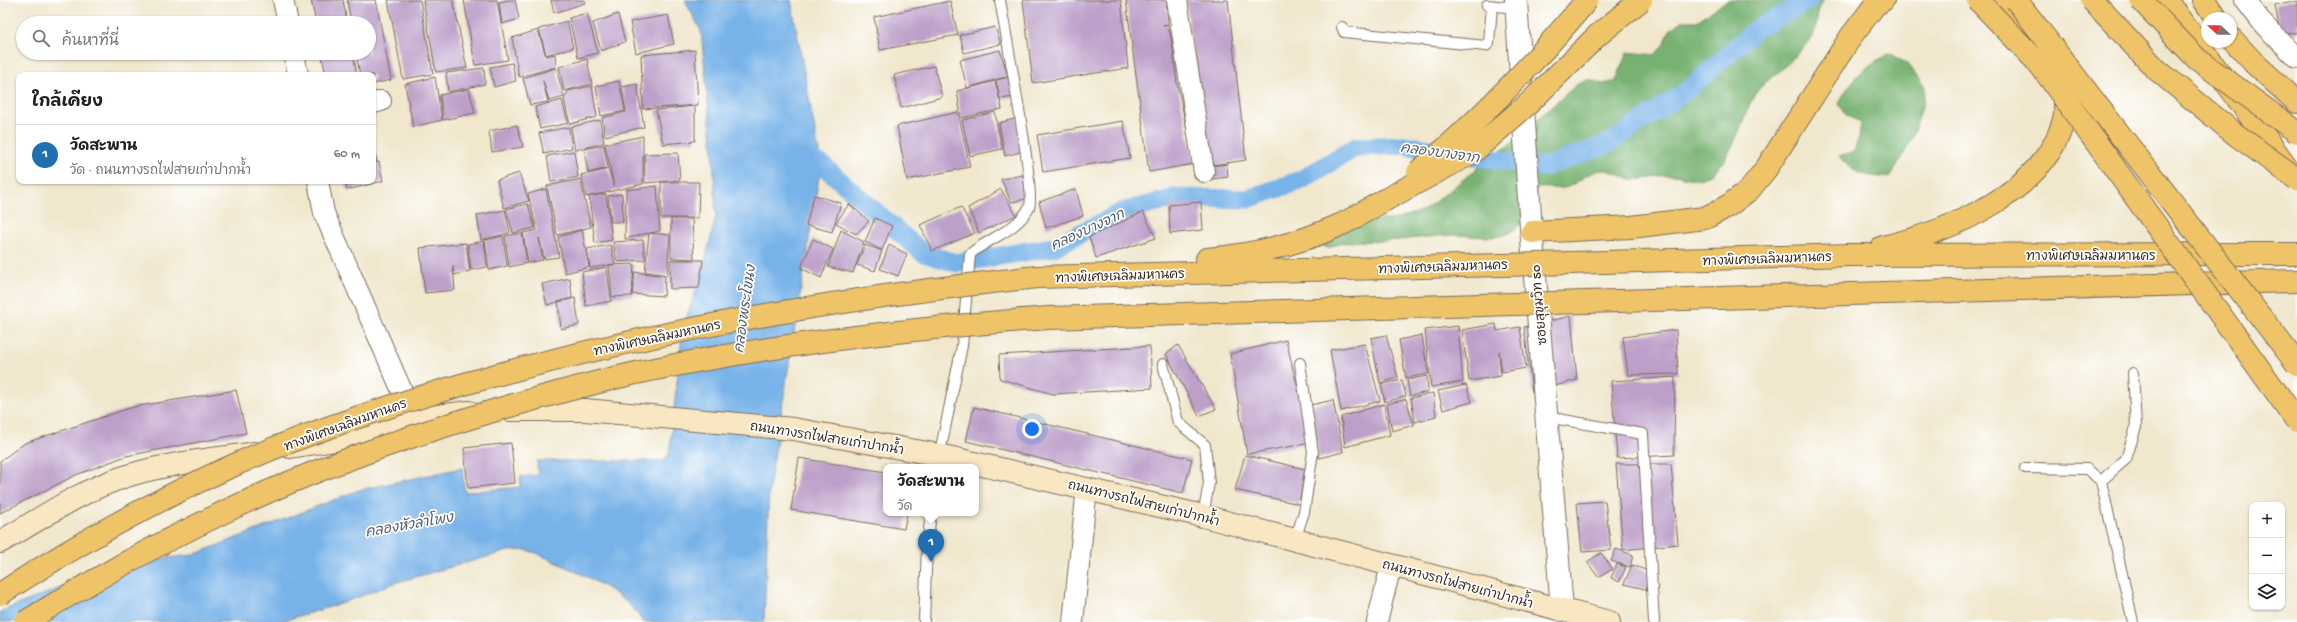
<!DOCTYPE html>
<html lang="th">
<meta charset="utf-8">
<style>
body{margin:0;font-family:"Gochi Hand","Playpen Sans Thai",sans-serif;background:#f6f6f6;color:#202124}
.controls{position:absolute;right:12px;bottom:12px;display:grid;overflow:hidden;border-radius:8px;box-shadow:0 1px 3px #0004}
.controls button{width:36px;height:36px;display:grid;place-items:center;padding:0;border:0;border-bottom:1px solid #e0e0e0;background:#fff;color:#202124;font:20px sans-serif}
.compass{position:absolute;left:2201px;top:12px;width:36px;height:36px;border-radius:50%;background:#fff;box-shadow:0 1px 3px #0004;rotate:291deg}
.you{position:absolute;left:1032px;top:429px;width:14px;height:14px;margin:-10px;border:3px solid #fff;border-radius:50%;background:#1a73e8;box-shadow:0 0 0 6px #1a73e833}
.badge{display:grid;place-items:center;width:26px;height:26px;border-radius:50%;background:#1f6fb2;color:#fff;font-size:13px;font-weight:700}
.pin{position:absolute;translate:-50% -33px;filter:drop-shadow(0 1px 2px #0008)}
.pin::after{content:'';position:absolute;top:21px;width:14px;height:12px;background:inherit;clip-path:polygon(0 0,100% 0,50% 100%)}
.popup{position:absolute;left:883px;top:464px;width:96px;height:52px;box-sizing:border-box;display:grid;place-content:center;border-radius:8px;background:#fff;filter:drop-shadow(0 1px 3px #0005);font-size:13px;white-space:nowrap;color:#757577}
.popup b{font-size:15px;color:#202124}
.popup::after{content:'';position:absolute;left:50%;top:100%;margin-left:-8px;border:8px solid transparent;border-top-color:#fff}
.list{margin:0;padding:0;list-style:none}
h2{display:flex;justify-content:space-between;align-items:center;height:52px;margin:0;padding:0 16px;font-size:17px}
h2 small{font-size:13px;font-weight:400;color:#757577}
.list li{display:grid;grid-template-columns:26px 1fr auto;gap:12px;align-items:center;box-sizing:border-box;height:60px;padding:0 16px;border-top:1px solid #e0e0e0}
.list b{display:block;font-size:15px;white-space:nowrap}
.list p{margin:0;font-size:13px;white-space:nowrap;color:#757577}
.list em{font-size:13px;font-style:normal;color:#757577}
.icon{flex:none;width:22px;height:22px;fill:none;stroke:currentColor;stroke-width:2;stroke-linecap:round;stroke-linejoin:round}
.map{position:relative;flex:none;width:2297px;height:622px;overflow:hidden}
.search{position:absolute;background:#fff;box-shadow:0 1px 3px #0004;left:16px;top:16px;width:360px;height:44px;display:flex;align-items:center;gap:10px;box-sizing:border-box;padding:0 14px;border-radius:22px;color:#757577;font-size:15px}
.panel{position:absolute;background:#fff;box-shadow:0 1px 3px #0004;left:16px;top:72px;width:360px;height:112px;border-radius:8px}
.map>svg:first-child{display:block}
</style>
<div class="map">
<svg width="2297" height="622" viewBox="0 0 2297 622">
<rect width="100%" height="100%" fill="#fff"/>
<filter id="ink" filterUnits="userSpaceOnUse"><feTurbulence type="fractalNoise" baseFrequency=".025" numOctaves="2"/><feDisplacementMap in="SourceGraphic" scale="8" xChannelSelector="R" yChannelSelector="G"/><feConvolveMatrix kernelMatrix="1 2 1 2 8 2 1 2 1" color-interpolation-filters="sRGB"/></filter>
<filter id="wash" filterUnits="userSpaceOnUse"><feTurbulence type="fractalNoise" baseFrequency=".012" numOctaves="4" result="noise"/><feDisplacementMap in="SourceGraphic" scale="16" xChannelSelector="R" yChannelSelector="G"/><feGaussianBlur stdDeviation="0.9" result="paint"/><feColorMatrix in="noise" values="0 0 0 0 0 0 0 0 0 0 0 0 0 0 0 0 0 1.4 0 .05"/><feComposite in="paint" operator="in"/></filter>
<g filter="url(#wash)">
<rect width="100%" height="100%" fill="#f0e7cd"/>
<path fill="#78b272" stroke="#5a6e48" d="M1728,0h96c-11,15 -3,24 -13,38 -8,11 -20,22 -29,31 -10,9 -21,15 -28,27 -14,25 -22,72 -52,82 -9,3 -21,-3 -30,-3 -15,-1 -27,7 -41,4 -9,-2 -20,-10 -29,-9 -15,1 -26,16 -38,18 -9,1 -18,-1 -27,0 -6,13 -12,37 -26,44 -16,9 -39,3 -57,3 -23,1 -47,5 -70,6 -21,1 -37,-2 -56,7l-14,-6 40,-20 44,-3 28,-10 58,-46 12,-7 80,-71 13,-6 14,5 13,-3 11,-29 28,3 9,-11 6,-14 12,-9h15z
M1890,53l17,11 18,23c-2,29 -19,68 -36,91 -24,-3 -35,-2 -50,-22l15,-5 5,-14 2,-15 -14,-6 -8,-12c9,-23 29,-40 51,-51z"/>
<path fill="#77b2e8" stroke="#596e83" d="M685,0h106l30,164 -52,325 -5,133h-121c-18,-33 -73,-52 -106,-69l-12,-3 -17,1 -114,32 -51,20 -64,19h-279v-10l121,-49 72,-8 166,-65 103,-22 3,24 56,-5 -1,-10 18,-2 -1,-14h126l6,-7 14,-127 19,-53 14,-58 -3,-64 -12,-121z"/>
<g fill="none" stroke-linecap="round" stroke-linejoin="round">
<path stroke="#77b2e8" stroke-width="19" d="M795,160l26,4 102,89 33,10 98,-16 68,-35 53,-14 73,1 53,-19 55,-33 47,-2 141,22 64,-23 81,-55 66,-59 54,-30"/>
</g>
<g id="blocks">
<path fill="#bda0c9" d="M311,0h32l4,23h-31z
M347,0h29l15,80 -18,4v-9h-13l-4,-22h13v-30h-18z
M388,0h32l13,74 -30,5z
M423,0h30l14,68 -31,4z
M464,0h33l11,60 -33,5z
M507,0h8l4,19 -17,5 -3,-22z
M551,0h33l1,3 -31,10z
M1023,0h98l7,68 -95,15z
M1126,0h40l2,25 -5,1 5,-1 4,18 5,40 17,81 -45,8z
M1186,0h42l18,160 -39,6z
M2297,0v33l-17,-1 -5,-27z
M950,1l8,34 -78,15 -6,-33z
M587,13l11,40 -20,5 -9,-40z
M618,14l7,28 -24,9 -8,-28z
M668,15l6,29 -38,9 -6,-31z
M567,21l6,27 -27,7 -7,-26z
M995,27l6,17 -37,9 -4,-18z
M538,30l8,26 9,-2 1,13 -37,10 -7,-39z
M695,50l3,55 -55,4 -2,-54z
M1000,50l8,26 -41,12 -7,-28z
M321,53h32l4,22h-31z
M587,59l5,25 -28,7 -5,-24z
M512,63l4,18 -22,6 -4,-20z
M934,66l8,31 -41,11 -7,-33z
M484,68l1,16 -37,8 -2,-19z
M556,68l8,29 -15,4 -6,-20 5,21 -18,3 -7,-27z
M435,77l7,43 -29,7 -8,-43z
M1011,77l3,20 -14,2 -4,-19z
M619,81l6,30 -24,5 -5,-30z
M995,81l7,28 -41,9 -4,-27z
M637,84l7,43 -39,9 -3,-18 24,-6 -4,-25z
M592,86l5,31 -27,7 -6,-24 4,-9z
M469,89l6,24 -32,7 -3,-25z
M562,100l6,23 -28,6 -5,-22z
M695,106v35l-32,3 -7,-34z
M958,112l12,55 -63,13 -10,-54z
M995,112l7,37 -32,7 -8,-36z
M1018,118l6,33 -19,5 -6,-33z
M600,120l4,23 -29,7 -4,-23z
M1123,121l7,37 -87,14 -6,-37z
M517,125l6,22 -31,5 -3,-21z
M569,127l3,21 -28,6 -5,-21z
M643,136v48l-57,13 -5,-22 27,-6 6,17 -9,-42z
M373,145l4,16 -4,1z
M604,145l4,23 -20,5 -4,-24z
M574,151l4,26 -27,5 -4,-26z
M678,153l2,27 -35,3 -1,-29z
M379,162l4,19 -36,9 -2,-9h28v-18z
M1227,164l1,13 -16,2 -2,-13z
M519,173l10,28 -25,7 -7,-28z
M1023,175l3,24 -15,3 -10,-23z
M580,179l11,48 -34,8 -10,-49z
M661,182h38l-1,36h-37z
M657,186l3,45 -10,2 20,2 -3,40 -22,-3 4,-39 -24,6 1,-49z
M546,189l13,68 -15,2 -5,-21 4,22 -15,3 -5,-30 14,-3 -9,-36z
M1001,189l15,26 -37,18 -11,-25z
M1076,189l7,27 -37,12 -7,-26z
M606,194l6,46 -17,3 -6,-47z
M622,194l1,28h-12l-3,-26z
M814,195l27,8 -9,29 -26,-7z
M1201,202l2,28 -33,4 -1,-29z
M528,204l7,24 -22,5 -7,-24z
M849,204l20,17 -13,13 -20,-11z
M961,207l14,26 -43,18 -12,-26z
M505,210l5,23 -29,7 -4,-25z
M1143,212l13,26 -60,20 -7,-21z
M875,218l17,8 -10,24 -17,-8z
M671,219h21l2,40 -23,-1z
M582,230l7,37 -24,6 -7,-36z
M841,230l23,12 -11,31 -25,-6z
M522,233l5,30 -18,4 -4,-31z
M503,236l4,30 -18,4 -4,-30z
M813,239l20,10 -12,29 -20,-10z
M643,240l2,20 -28,2 -4,-20z
M484,241l3,26 -16,3 -3,-26z
M466,243l4,28 -16,4 -1,-9 2,24 -30,3 -5,-45z
M611,245l4,19 -25,4 -3,-19z
M865,245l17,6 -7,20 -18,-6z
M889,245l18,9 -9,22 -18,-7z
M670,260h33l-4,28 -29,1z
M634,264l-2,32 -20,1 -3,-32z
M607,267l4,34 -25,5 -4,-34z
M635,272l30,4 -1,20 -32,-2z
M570,278l2,20 -25,7 -5,-21z
M575,298l4,27 -18,4 -3,-27z
M1571,316l6,64 -45,12 -8,-65z
M1496,324l1,7 23,-4 6,41 -24,4 -3,-21 2,25 -32,5 -7,-51z
M1458,326l5,56 -32,5 -6,-57z
M1676,330l2,44 -50,1 -5,-38z
M1386,335l12,43 -18,5 -9,-45z
M1422,335l6,39 -22,4 -7,-38z
M1286,340l25,103 -64,11 -17,-100z
M1365,344l15,57 -39,10 -11,-61z
M1178,345l38,64 -17,7 -33,-62z
M1150,346l2,42 -99,6 -53,-15 -1,-24z
M1427,376l1,16 -18,4 -3,-16z
M1675,377l-1,78 -57,3 -6,-77z
M1402,380l4,16 -21,6 -4,-18z
M1466,385l6,17 -29,8 -5,-19z
M236,390l10,43 -120,23 -50,19 -76,38v-52l25,-18 108,-36z
M1433,393l3,23 -21,6 -4,-24z
M1406,399l8,26 -22,6 -5,-27z
M1333,400l10,52 -24,6 -8,-53z
M1384,404l6,31 -45,12 -4,-30z
M974,407l218,52 -9,34 -217,-52z
M511,443l4,40 -47,5 -4,-40z
M1245,455l60,14 -6,35 -64,-14z
M799,458l87,14v41h21l-3,16 -113,-19z
M1616,464h55l7,80 -55,6z
M1605,501l6,49 -29,2 -5,-49z
M1616,549l17,6 -3,12 -19,-6z
M1601,553l12,16 -15,8 -11,-15z
M1617,564l9,3 -7,15 -8,-4z
M1632,565l19,7 -2,18 -25,-6z"/>
</g>
</g>
<g filter="url(#ink)">
<use href="#blocks" fill-opacity="0" stroke="#7a6c5b" stroke-width="1"/>
<g fill="none" stroke-linecap="round" stroke-linejoin="round">
<defs>
<path id="service" d="M1487,5l29,3
M1342,27l2,5 142,14 3,-3 3,-37
M1163,364l15,58 27,23 4,38 -6,33
M1547,417l96,17 11,188
M937,467l25,-121 8,-92c19,-16 46,-23 59,-46 8,-12 -25,-182 -29,-208
M2025,468l62,1 14,12 32,141
M2101,481l25,-22 10,-32 -3,-54
M1295,540l9,-28 9,-60 -13,-89
M924,622l3,-76 4,-33"/>
<path id="minor" d="M283,0l5,23
M1177,0l27,172
M2245,0l19,25 33,33
M294,53l4,22
M373,103l8,-2
M318,181l6,32 89,203
M1073,622l14,-134
M1377,622l14,-56"/>
<path id="tertiary" d="M1516,0l14,215 32,395"/>
<path id="secondary" d="M510,410h75l208,19 146,26 264,61 406,106
M290,447l59,-9 65,-19 55,-7
M0,542c39,-22 78,-50 121,-64 42,-15 89,-18 133,-25"/>
<path id="motorway" d="M1989,0l15,8 35,35
M2167,0l124,173
M2204,0l12,18
M2231,38l23,25 43,39
M1532,232l99,-5 74,-9 23,-12 21,-16 17,-21 86,-134 23,-30 8,-5
M1883,247c67,-16 165,-55 182,-132 1,-8 -1,-19 -1,-27
M1850,255l447,-1
M1207,259c46,-4 91,-15 133,-34 15,-7 30,-17 45,-25
M1037,277l465,-12
M1851,294l446,-13"/>
</defs>
<use href="#service" stroke="#7a6c5b" stroke-width="12"/>
<use href="#minor" stroke="#7a6c5b" stroke-width="22"/>
<use href="#tertiary" stroke="#7a6c5b" stroke-width="24"/>
<use href="#secondary" stroke="#7a6c5b" stroke-width="24"/>
<use href="#motorway" stroke="#7a6c5b" stroke-width="24"/>
<use href="#service" stroke="#fff" stroke-width="10"/>
<use href="#minor" stroke="#fff" stroke-width="20"/>
<use href="#tertiary" stroke="#fff" stroke-width="22"/>
<use href="#secondary" stroke="#f9e7c3" stroke-width="22"/>
<use href="#motorway" stroke="#efc469" stroke-width="22"/>
<defs>
<path id="motorway-bridge" d="M1978,0l63,66 256,355
M2016,0l281,364
M2092,0l64,69 79,65 62,45
M2141,0l56,59 100,73
M1418,172c63,-52 117,-110 169,-172
M1385,200l88,-48 56,-49 69,-68 43,-35
M1502,265l348,-10
M0,594c77,-50 157,-95 241,-132 82,-36 169,-63 255,-87 177,-48 359,-79 541,-98
M25,622c77,-48 156,-91 238,-128 78,-35 159,-62 240,-86 49,-14 98,-28 147,-38 132,-27 264,-42 398,-52l803,-24"/>
</defs>
<use href="#motorway-bridge" stroke="#7a6c5b" stroke-width="24" stroke-linecap="butt"/>
<use href="#motorway-bridge" stroke="#efc469" stroke-width="22"/>
</g>
</g>
<g text-anchor="middle" stroke-width="3.5" stroke-linejoin="round" paint-order="stroke">
<g font-size="13" fill="#3b2a1e" stroke="#fff">
<text x="2091" y="260">ทางพิเศษเฉลิมมหานคร</text>
<text transform="translate(1767 258) rotate(-2)" y="5">ทางพิเศษเฉลิมมหานคร</text>
<text transform="translate(1443 266) rotate(-2)" y="5">ทางพิเศษเฉลิมมหานคร</text>
<text transform="translate(1120 275) rotate(-2)" y="5">ทางพิเศษเฉลิมมหานคร</text>
<text transform="translate(1538 305) rotate(-95)" y="5">ซอยสุขุมวิท 50</text>
<text transform="translate(657 337) rotate(-12)" y="5">ทางพิเศษเฉลิมมหานคร</text>
<text transform="translate(345 424) rotate(-20)" y="5">ทางพิเศษเฉลิมมหานคร</text>
<text transform="translate(827 437) rotate(9)" y="5">ถนนทางรถไฟสายเก่าปากน้ำ</text>
<text transform="translate(1144 502) rotate(14)" y="5">ถนนทางรถไฟสายเก่าปากน้ำ</text>
<text transform="translate(1458 583) rotate(15)" y="5">ถนนทางรถไฟสายเก่าปากน้ำ</text>
</g>
<g font-size="14" font-style="italic" fill="#505a65" stroke="#fff">
<text transform="translate(1440 152) rotate(8)" y="5">คลองบางจาก</text>
<text transform="translate(1087 229) rotate(-25)" y="5">คลองบางจาก</text>
<text transform="translate(744 309) rotate(-82)" y="5">คลองพระโขนง</text>
<text transform="translate(409 524) rotate(-10)" y="5">คลองหัวลำโพง</text>
</g>
</g>
</svg>
<div class="controls">
<button>+</button>
<button>−</button>
<button><svg class="icon" aria-label="layers" viewBox="0 0 24 24"><path d="M12 4l9 5-9 5-9-5zM3 14l9 5 9-5"/></svg></button>
</div>
<svg class="compass" viewBox="-18 -18 36 36"><path d="M0-13l5 13h-10z" fill="#e53935"/><path d="M0 13l5-13h-10z" fill="#757577"/></svg>
<div class="you"></div>
<div class="pin badge" style="left:931px;top:562px">1</div>
<div class="popup"><b>วัดสะพาน</b>วัด</div>
<div class="search"><svg class="icon" aria-label="search" viewBox="0 0 24 24"><circle cx="10" cy="10" r="6"/><path d="M15 15l6 6"/></svg>ค้นหาที่นี่</div>
<section class="panel">
<h2>ใกล้เคียง<small></small></h2>
<ul class="list">
<li><span class="badge">1</span><div><b>วัดสะพาน</b><p>วัด · ถนนทางรถไฟสายเก่าปากน้ำ</p></div><em>60 m</em></li>
</ul>
</section>
</div>
